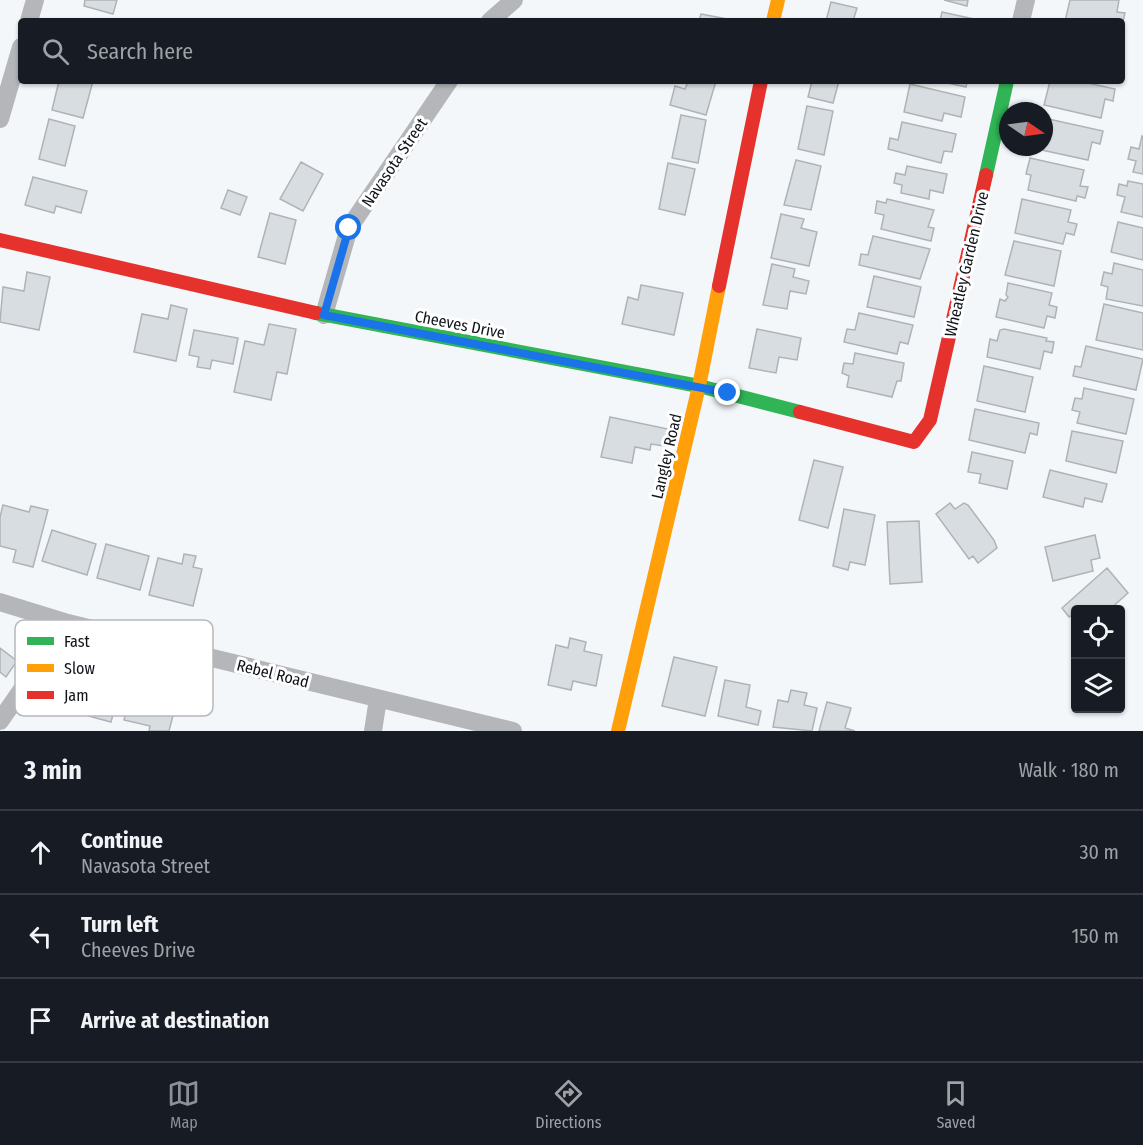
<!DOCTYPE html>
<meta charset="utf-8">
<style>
body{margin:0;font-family:"Fira Sans Condensed",sans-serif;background:#20242c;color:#f1f3f6}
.controls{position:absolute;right:18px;bottom:18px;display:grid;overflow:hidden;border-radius:6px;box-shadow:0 2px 4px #0004}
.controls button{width:54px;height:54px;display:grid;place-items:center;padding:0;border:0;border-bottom:2px solid #363941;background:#171b24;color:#f1f3f6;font:30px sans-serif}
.compass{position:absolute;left:999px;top:102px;width:54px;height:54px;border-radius:50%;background:#171b24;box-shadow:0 2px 4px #0004;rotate:103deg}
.stop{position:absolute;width:18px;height:18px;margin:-14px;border:4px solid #1a73e8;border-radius:50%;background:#fff}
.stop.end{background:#1a73e8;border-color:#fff;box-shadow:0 2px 6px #0008}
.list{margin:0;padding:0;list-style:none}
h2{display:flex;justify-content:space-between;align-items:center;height:78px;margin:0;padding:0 24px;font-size:26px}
h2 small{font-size:20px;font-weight:400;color:#9ea1a6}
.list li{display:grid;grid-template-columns:39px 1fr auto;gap:18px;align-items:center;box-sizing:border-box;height:84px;padding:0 24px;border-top:2px solid #363941}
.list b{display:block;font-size:22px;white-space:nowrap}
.list p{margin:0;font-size:20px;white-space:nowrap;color:#9ea1a6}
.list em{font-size:20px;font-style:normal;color:#9ea1a6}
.icon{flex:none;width:33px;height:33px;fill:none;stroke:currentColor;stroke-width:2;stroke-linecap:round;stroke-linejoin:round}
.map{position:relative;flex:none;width:1143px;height:731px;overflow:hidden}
.search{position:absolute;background:#171b24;box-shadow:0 2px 4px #0004;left:18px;right:18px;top:18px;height:66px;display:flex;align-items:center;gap:15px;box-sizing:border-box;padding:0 21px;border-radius:6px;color:#9ea1a6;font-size:22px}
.sheet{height:330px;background:#171b24}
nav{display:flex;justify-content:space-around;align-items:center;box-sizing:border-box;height:84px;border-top:2px solid #363941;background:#171b24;font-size:16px;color:#9ea1a6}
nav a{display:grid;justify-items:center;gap:3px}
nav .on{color:#8c9099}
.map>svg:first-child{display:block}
</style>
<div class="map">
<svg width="1143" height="731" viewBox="0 0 1143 731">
<rect width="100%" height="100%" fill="#f4f7fa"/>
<path fill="#d8dde1" stroke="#afb3b7" stroke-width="1.5" d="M85,0h32l-4,14 -29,-8z
M944,0h24l-1,6z
M1070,0h49l-2,12 8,1 -3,12v-4h-57z
M831,2l26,6 -4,13h-27z
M942,12l41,9h-43z
M701,14l27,5v2h-29z
M59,81h34l-10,37 -31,-8z
M688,81h28l-10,34 -36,-10 5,-19 10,3z
M812,81h27l-6,22 -25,-6z
M939,81h28l-1,6z
M1050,81h29l36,8 -2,12 -8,-2 -4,19 -57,-13z
M910,84l55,13 -4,20 -17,-4 -2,8 -38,-9z
M807,106l26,5 -9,44 -26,-6z
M681,115l25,5 -8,43 -26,-5z
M1044,118l59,13 -3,13 -8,-2 -4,18 -51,-11 7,-2z
M49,119l26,7 -10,40 -26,-7z
M902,122l54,12 -4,18 -8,-1 -3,12 -53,-14 2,-11 8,2z
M1142,136l1,1v37l-10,-2 3,-11 -8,-2 3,-12 8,2z
M1030,158l54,12 -4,16 8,1 -3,11 -8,-2 -1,5 -48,-11 3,-15 -5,-1z
M796,160l25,6 -10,44 -27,-5z
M301,162l22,12 -20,37 -23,-12z
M668,163l27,6 -10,46 -26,-6z
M907,166l40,8 -4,19 -13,-3 -1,9 -28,-6 1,-8 -8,-2 2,-10 9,2z
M33,177l54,14 -6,22 -25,-7 -2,7 -29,-8z
M1128,181l15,3v33l-22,-5 4,-15 -8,-2 2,-11 8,2z
M228,190l19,7 -7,18 -19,-7z
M887,199l47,11 -6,17 6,1 -3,13 -50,-12 3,-14 -9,-2 2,-12 9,2z
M1022,199l49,11 -3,12 9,2 -3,11 -8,-2 -3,11 -48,-11z
M270,213l26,7 -11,44 -27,-7z
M781,214l23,5 -3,9 16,4 -8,34 -38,-8z
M1118,222l25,6v32l-32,-8z
M873,236l57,13 -10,30 -61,-14 2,-11 7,1z
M1014,241l47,10 -7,35 -49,-11z
M1114,263l29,7v36l-37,-7 2,-12 -7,-2 3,-13 8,2z
M772,264l23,5 -2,8 16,4 -3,13 -16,-3 -3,18 -24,-4z
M27,272l23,5 -11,53 -39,-8 3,-35 21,4z
M874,276l47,11 -7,30 -47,-10z
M1008,283l44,10 -3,12 8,2 -2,11 -8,-2 -3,12 -48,-11 4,-18 5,2 3,-4 -2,-2z
M641,285l42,8 -9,42 -52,-11 6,-27 10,3z
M1104,304l39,9v37l-47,-10z
M171,305l16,4 -11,52 -42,-9 8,-38 26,5z
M859,313l54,12 -5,19 -8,-2 -3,12 -53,-12 3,-13 8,1z
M269,324l27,5 -9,45 -10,-2 -6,28 -37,-8 11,-51 19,4z
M757,329l44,9 -4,22 -18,-3 -3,16 -27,-5z
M1004,329l43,9 -1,3 8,1 -2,11 -8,-2 -4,18 -53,-12 3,-18 7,2 3,-11z
M194,330l44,8 -5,26 -21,-4 -2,9 -13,-2 2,-10 -10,-2z
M1086,346l57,13 -7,31 -63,-14 2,-10 6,1z
M855,353l49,10 -3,18h-4l-5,16 -45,-10 2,-11 -7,-3 2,-10 9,1z
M984,366l49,11 -8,35 -48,-11z
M1084,388l50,11 -8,35 -49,-11 3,-11 -8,-2 3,-12 7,1z
M975,409l64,14 -2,12 -7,-2 -5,20 -56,-13z
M610,417l58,12 -4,17 -13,-2 -1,6 -15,-3 -3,16 -31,-6z
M1072,431l51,10 -7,32 -50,-12z
M972,452l41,9 -6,28 -28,-6 2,-9 -13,-2z
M814,460l29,7 -15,61 -29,-8z
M1050,470l57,14 -5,18 -17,-4 -2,9 -40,-10z
M950,503l5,6 9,-6 4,2 26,35 3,8 -19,15 -5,-7 -4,3 -33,-45z
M3,505l26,7 2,-6 17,4 -15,57 -20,-5 3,-12 -16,-4v-29z
M844,509l31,6 -10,50 -15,-3 -2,8 -15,-4z
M919,521l3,61 -32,2 -3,-62z
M52,530l44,14 -9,31 -45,-14z
M1095,535l5,23 -9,2 2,11 -40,10 -8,-34z
M106,544l43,12 -9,34 -43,-12z
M184,554l12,2 -3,11 9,2 -9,37 -44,-11 9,-37 24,6z
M1107,568l21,25 -19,17h-33v3l-7,4 -7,-9z
M570,638l16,4 -2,9 18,4 -6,31 -23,-5 -2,9 -23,-5 8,-40 12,3z
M0,648l17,13 -11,16 -6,-5z
M674,657l43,10 -12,49 -43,-10z
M81,671l19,5 -2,6 22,6 -9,34 -41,-11z
M149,676l16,4 -4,16 16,4 -8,31h-20l1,-5 -26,-6 8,-32 13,4z
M725,680l25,5 -4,22 15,4 -3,14 -40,-9z
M791,690l16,3 -3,12 13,3 -5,23 -39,-4 5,-27 10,2z
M827,702l24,6 -6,20 10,3h-36z"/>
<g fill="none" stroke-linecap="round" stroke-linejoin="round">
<path stroke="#b5b6b9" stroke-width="18" d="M29,21l6,-21
M490,21l24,-21
M1021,21l5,-21
M0,119l21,-72
M324,315l25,-87 100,-147
M0,602l68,21 445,108
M0,721l68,-98
M373,731l5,-32"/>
<path stroke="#30b455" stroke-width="14" d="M986,175l21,-94
M316,313l383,73 101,26"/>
<path stroke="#ff9f0a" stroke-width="14" d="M773,21l5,-21
M618,731l81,-345 20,-100"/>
<path stroke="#e5322d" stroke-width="14" d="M0,240l316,73
M719,286l42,-205
M800,412l114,30 16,-22 56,-245"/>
</g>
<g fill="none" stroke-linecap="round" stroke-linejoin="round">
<path stroke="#1a73e8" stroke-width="8" d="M349,228l-25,87 404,78"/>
</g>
<g text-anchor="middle" stroke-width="6" stroke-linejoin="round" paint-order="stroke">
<g font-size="16" fill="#10141a" stroke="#fff">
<text transform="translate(394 162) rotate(-56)" y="6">Navasota Street</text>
<text transform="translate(966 264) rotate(-77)" y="6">Wheatley Garden Drive</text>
<text transform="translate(460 324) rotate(11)" y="6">Cheeves Drive</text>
<text transform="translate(666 456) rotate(-77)" y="6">Langley Road</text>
<text transform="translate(273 673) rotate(14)" y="6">Rebel Road</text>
</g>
</g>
<rect x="15" y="620" width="198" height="96" rx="9" fill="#fff" stroke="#b7b8ba" stroke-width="1.5"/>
<rect x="27" y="637" width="27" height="8" fill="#30b455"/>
<rect x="27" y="664" width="27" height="8" fill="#ff9f0a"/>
<rect x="27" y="691" width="27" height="8" fill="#e5322d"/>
<g font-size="16" fill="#10141a">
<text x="64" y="647">Fast</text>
<text x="64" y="674">Slow</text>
<text x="64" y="701">Jam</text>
</g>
</svg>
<div class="controls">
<button><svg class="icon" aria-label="locate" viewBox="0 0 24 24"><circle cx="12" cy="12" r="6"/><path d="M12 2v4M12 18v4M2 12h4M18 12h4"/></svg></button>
<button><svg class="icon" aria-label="layers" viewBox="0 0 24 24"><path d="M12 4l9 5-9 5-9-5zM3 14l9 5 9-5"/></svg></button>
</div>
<svg class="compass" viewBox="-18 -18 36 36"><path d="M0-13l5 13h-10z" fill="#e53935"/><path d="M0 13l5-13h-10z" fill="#9ea1a6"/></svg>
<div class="stop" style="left:349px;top:228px"></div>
<div class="stop end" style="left:728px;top:393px"></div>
<div class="search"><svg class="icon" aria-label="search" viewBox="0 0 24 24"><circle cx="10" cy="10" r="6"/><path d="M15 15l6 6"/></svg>Search here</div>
</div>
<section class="sheet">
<h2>3 min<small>Walk · 180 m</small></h2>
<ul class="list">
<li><svg class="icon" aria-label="ahead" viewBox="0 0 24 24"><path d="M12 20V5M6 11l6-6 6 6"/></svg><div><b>Continue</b><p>Navasota Street</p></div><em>30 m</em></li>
<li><svg class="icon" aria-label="left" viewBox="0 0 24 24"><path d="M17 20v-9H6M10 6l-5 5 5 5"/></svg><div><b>Turn left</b><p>Cheeves Drive</p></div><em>150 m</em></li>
<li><svg class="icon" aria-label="arrive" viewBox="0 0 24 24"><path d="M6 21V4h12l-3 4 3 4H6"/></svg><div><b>Arrive at destination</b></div></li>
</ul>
</section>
<nav>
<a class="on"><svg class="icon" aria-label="map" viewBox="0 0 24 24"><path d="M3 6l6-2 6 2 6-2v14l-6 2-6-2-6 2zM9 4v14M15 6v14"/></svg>Map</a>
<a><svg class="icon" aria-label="directions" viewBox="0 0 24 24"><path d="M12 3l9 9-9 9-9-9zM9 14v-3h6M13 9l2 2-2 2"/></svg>Directions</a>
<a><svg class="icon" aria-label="saved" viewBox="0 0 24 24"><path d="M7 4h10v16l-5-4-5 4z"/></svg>Saved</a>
</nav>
